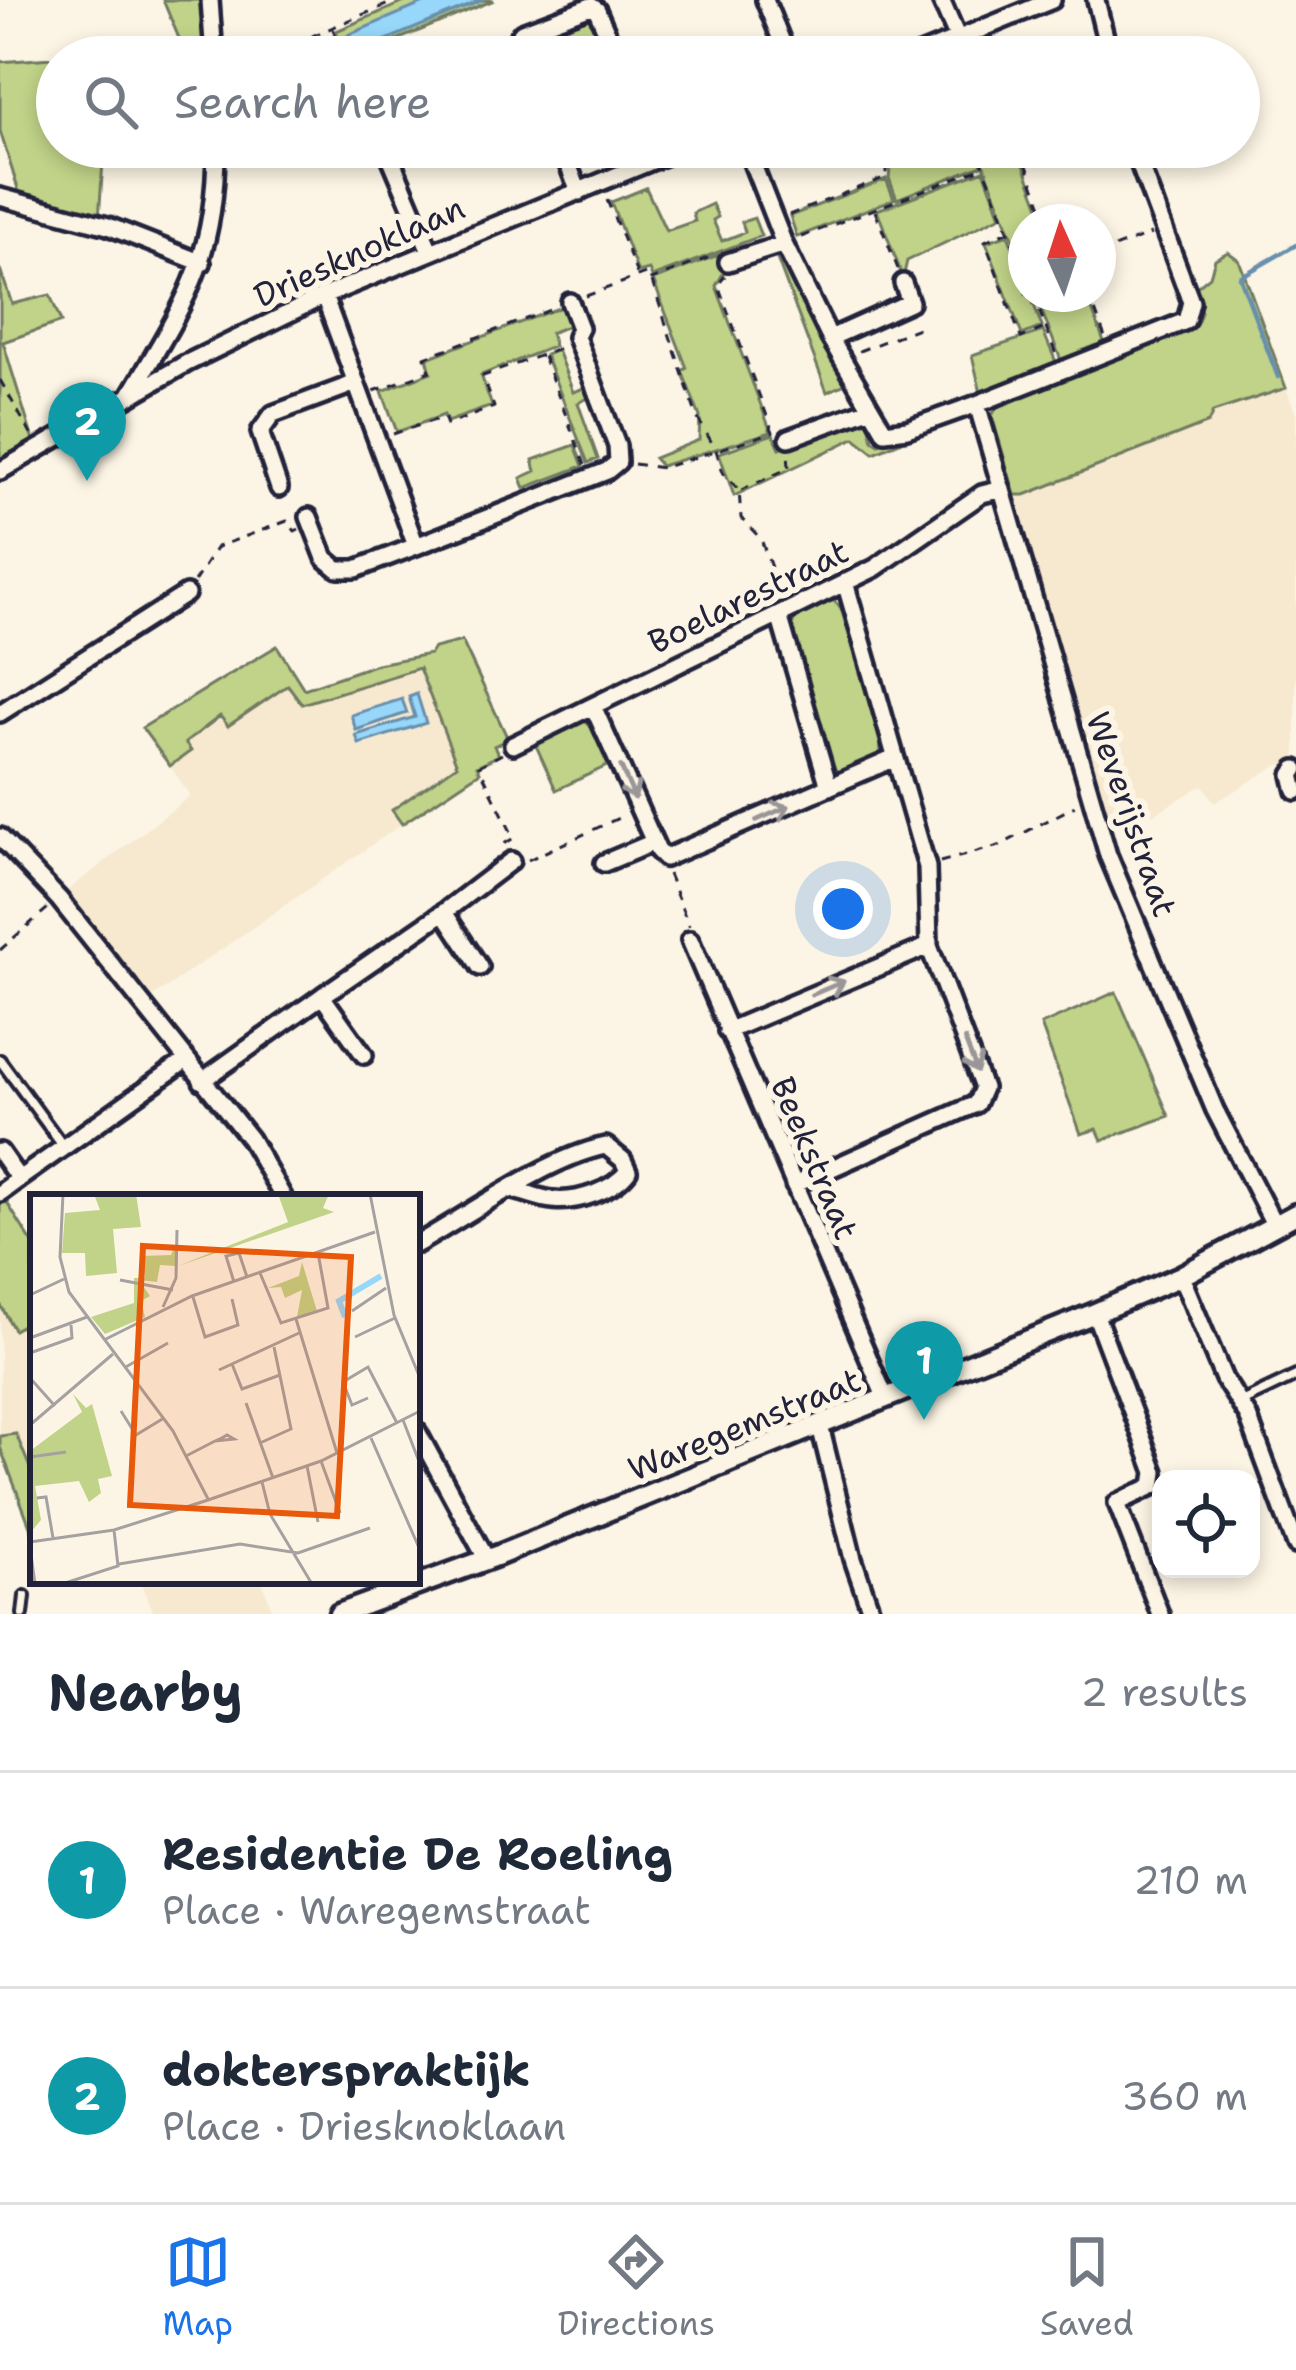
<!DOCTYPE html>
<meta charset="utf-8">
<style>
body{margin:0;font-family:"Shantell Sans",sans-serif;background:#f2f2f3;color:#1f2937}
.controls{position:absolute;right:36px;bottom:36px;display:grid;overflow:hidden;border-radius:24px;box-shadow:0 6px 18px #0003}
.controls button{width:108px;height:108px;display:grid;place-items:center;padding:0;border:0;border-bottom:3px solid #e0e1e3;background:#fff;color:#1f2937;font:60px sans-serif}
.compass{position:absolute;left:1008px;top:204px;width:108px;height:108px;border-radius:50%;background:#fff;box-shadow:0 6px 18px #0003;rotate:357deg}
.you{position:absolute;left:843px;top:909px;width:42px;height:42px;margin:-30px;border:9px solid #fff;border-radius:50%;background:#1a73e8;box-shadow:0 0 0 18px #1a73e833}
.badge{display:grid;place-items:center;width:78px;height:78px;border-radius:50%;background:#1a73e8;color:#fff;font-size:39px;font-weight:700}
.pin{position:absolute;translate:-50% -99px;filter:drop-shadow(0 3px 6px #0008)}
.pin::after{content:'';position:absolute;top:63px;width:42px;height:36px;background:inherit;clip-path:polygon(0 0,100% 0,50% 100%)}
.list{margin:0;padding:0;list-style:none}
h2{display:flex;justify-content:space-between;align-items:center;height:156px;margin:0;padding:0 48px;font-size:51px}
h2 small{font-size:39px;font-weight:400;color:#747a83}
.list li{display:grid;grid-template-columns:78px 1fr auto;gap:36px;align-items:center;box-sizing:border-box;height:216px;padding:0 48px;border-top:3px solid #e0e1e3}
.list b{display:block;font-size:45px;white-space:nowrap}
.list p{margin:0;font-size:39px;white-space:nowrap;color:#747a83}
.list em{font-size:39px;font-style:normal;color:#747a83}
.icon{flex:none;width:66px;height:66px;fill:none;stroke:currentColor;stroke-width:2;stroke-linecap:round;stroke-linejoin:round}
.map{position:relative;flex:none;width:1296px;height:1614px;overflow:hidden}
.search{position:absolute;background:#fff;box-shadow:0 6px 18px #0003;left:36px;right:36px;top:36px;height:132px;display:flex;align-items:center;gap:30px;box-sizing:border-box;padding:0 42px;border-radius:66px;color:#747a83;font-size:45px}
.sheet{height:588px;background:#fff}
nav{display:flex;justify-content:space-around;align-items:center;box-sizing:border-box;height:168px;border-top:3px solid #e0e1e3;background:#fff;font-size:33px;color:#747a83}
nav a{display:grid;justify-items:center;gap:6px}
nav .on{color:#1a73e8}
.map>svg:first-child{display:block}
</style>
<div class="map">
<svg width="1296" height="1614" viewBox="0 0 1296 1614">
<rect width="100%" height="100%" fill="#fcf5e5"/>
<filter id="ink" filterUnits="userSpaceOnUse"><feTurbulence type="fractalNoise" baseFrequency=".00833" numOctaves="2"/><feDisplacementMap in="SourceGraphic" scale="24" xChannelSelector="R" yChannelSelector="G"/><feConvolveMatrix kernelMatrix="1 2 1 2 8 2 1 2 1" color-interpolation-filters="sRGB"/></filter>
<g filter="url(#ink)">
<path fill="#f7e9d0" d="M1286,388l10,26v345l-22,8 -59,36 -12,-18 -50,30 -12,-19 -36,20 -90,-321h11l182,-72 4,-11z
M419,667l38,98 -64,45 9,14 -252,175 -82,-109 122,-94 -20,-30 20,-14 -6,-9 37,-27 7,10 60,-42 15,20z
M0,1304l14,25 19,-10v156l-17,-40 -16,1z
M141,1581h121l12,33h-120z"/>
<path fill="#c0d388" stroke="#717a62" stroke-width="3" d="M163,0h42l2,57h-150v90h47l-5,72 -80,-27 -19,-61v-69l183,-14z
M409,0h85l-124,51 1,6h-24l-11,-26z
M586,15l7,2 -2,7 14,33h-65l-15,-12 7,-8z
M949,147h68l29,75h-20v49l-47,-119 3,13 -85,34 -8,-21 1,-9z
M984,170l17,46 -94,45 -4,17 -26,-68z
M886,179l8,20 -97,38 -7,-21z
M646,188l20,43 29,-10 -2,-8 19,-9 6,13 -5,3 9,21 23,-9 -3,-10 12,-4 7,18 -109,41 -3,-7 -11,3 -27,-71z
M1008,234l18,49v11h4l12,33 -20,8 -36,-93z
M1228,252l11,8 47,128 -73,24 -5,11 -183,72h-10l-23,-79 8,-16 198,-79 3,-9 -7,-23 16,-13 5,-17z
M718,255l6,17 -8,14 55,146 -110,34 -7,-8 45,-18 1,-23 -18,-46 5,-3 -34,-88z
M776,256l10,9 59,119 -18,8z
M0,269l12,35 38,-9 11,27 -58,20 30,98 -33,19z
M1035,294h51l19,50 -44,16z
M569,304l6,19 -25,10 4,13 -73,29 11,31 -45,16 -3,-7 -47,17 -15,-41 49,-19 -4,-14z
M1043,331l13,31 -75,31 -9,-38z
M557,350l16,42 11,-4 4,10 -10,5 20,56 -10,4 -43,-108z
M856,416l13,7 4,17 6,4 28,-10 2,4 -35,15 -19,-15 -121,58 -15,-43 54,-19 7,14z
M575,445l8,21 -58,22 -4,-10 15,-7 -3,-11z
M826,601h8l7,7 39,130 1,15 -35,18h-10l-7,-10 -39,-131 6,-14z
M462,641l46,98 -14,7 5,9 -22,11 3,6 -78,52 -10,-14 65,-45 -38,-97 -117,36 -14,-19 -60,41 -8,-10 -35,27 6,8 -21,15 -28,-38 135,-82 27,43 73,-25 53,-10 4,-6z
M582,719l15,12 14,33 -55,26 -22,-49z
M1116,992l53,124 -67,24 -5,-11 -16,5 -40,-109z
M4,1198l29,46v75l-19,11 -14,-26v-103z
M16,1434l17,41v59l-33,-87v-11z"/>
<path fill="#97d7f9" stroke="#688fad" stroke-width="3" d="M431,0h52l-128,53 -9,-5 2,-13z
M417,694l9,29 -67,21 -3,-9 59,-18 -6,-20z
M402,699l5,14 -51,17 -5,-15z"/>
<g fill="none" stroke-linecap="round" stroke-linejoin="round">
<path stroke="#688fad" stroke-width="4.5" d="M1278,377l-38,-100 56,-32"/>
<defs>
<path id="service" d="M0,1060l63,86
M1239,1403l57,-27
M23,1614l2,-18"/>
<path id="minor" d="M210,0l4,57
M765,0l23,57
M941,0l17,39
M1096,0l14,57
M523,57l-5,-20 4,-5 69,-26 6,4 20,47
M913,57l139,-57
M386,147l44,104
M561,147l18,45
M746,147l38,97 46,94 55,94 22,-3 70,-25 209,-83 5,-19 -58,-155
M0,197l108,29 94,37
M728,262l56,-18
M324,296l92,250 191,-75 11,-9 -1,-16 -41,-109 4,-9 -10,-26
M830,338l80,-36 -7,-19
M131,394c54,-92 85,-135 85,-247
M977,404l131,451 107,255 60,116
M789,438l80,-29
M0,471l187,-108 137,-67 362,-149
M279,488l-19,-56 13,-18 83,-31
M309,517l16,41 13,11h18l60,-23
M779,615l50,172
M593,706l65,145 7,7 230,-100
M0,713l186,-119
M513,745l362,-177 107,-74 20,-5
M1296,769l-4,6 4,16
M0,837l59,62 191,240 33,58
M604,863l50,-21
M690,940l196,459
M480,967l-36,-55 67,-51
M727,1031l202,-85
M364,1055l-42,-59 122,-84
M202,1081l120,-85
M0,1152l19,27 166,-118
M794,1185l182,-81 7,-16 -54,-142 -2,-79 -82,-285
M0,1193l19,-14
M417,1244c53,-30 132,-87 189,-98l17,14 5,11c-14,19 -51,32 -75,29 -13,-1 -28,-8 -41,-10
M1181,1276l43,103 24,37 48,129
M1095,1313l60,159 -2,14 -36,17 43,111
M820,1426l33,133 19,55
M417,1431l70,129"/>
<path id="tertiary" d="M339,1614l160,-59 596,-242 86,-37 115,-62"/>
</defs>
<use href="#service" stroke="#22223b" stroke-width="16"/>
<use href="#minor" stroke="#22223b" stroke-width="24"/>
<use href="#tertiary" stroke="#22223b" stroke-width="27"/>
<path stroke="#22223b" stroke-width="3" stroke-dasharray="9 9" stroke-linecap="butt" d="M333,29l11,28
M992,40l6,17
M262,57l136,-57
M991,147l-12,6 47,124
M1020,147l28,75
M607,200l30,74
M875,211l23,58
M789,215l97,-38v-8l57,-22
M1009,231l-24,10 36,97 24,-10
M801,237l183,-70
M1098,254l53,-20
M652,282l45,135 19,33 7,23 16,17 2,28 20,21 20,57
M1033,294l24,63
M1089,294l16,43
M586,296l62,-23 3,7 62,-24
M859,351l59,-23
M543,356l42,109
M0,380l32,56
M374,391l56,-20 -5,-14 130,-49
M393,434l51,-17 3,8 47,-18 -11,-31 81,-29
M634,464l28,4 111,-36 -55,-147 7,-9
M741,490l48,-22 -1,-16
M194,582l23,-35 70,-26 8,10 4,-2
M502,754l-23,12 35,72 -10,6 2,5
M528,860l95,-44
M940,862l59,-16 76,-40
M668,874l21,52
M0,950l48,-42"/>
<use href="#service" stroke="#fcf5e5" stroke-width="8"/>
<use href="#minor" stroke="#fcf5e5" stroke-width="15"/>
<use href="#tertiary" stroke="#fcf5e5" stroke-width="18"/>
</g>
<defs><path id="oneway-shaft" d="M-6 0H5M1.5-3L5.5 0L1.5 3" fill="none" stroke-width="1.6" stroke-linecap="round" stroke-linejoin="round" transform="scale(3)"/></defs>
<g stroke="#9a9698">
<use href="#oneway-shaft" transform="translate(628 783) rotate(66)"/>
<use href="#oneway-shaft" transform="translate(773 813) rotate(-24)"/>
<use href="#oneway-shaft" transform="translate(828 988) rotate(-23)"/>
<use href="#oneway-shaft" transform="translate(971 1056) rotate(69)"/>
</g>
</g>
<g text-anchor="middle" stroke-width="12" stroke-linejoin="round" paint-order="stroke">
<g font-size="33" fill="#22223b" stroke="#fcf5e5">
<text transform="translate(359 251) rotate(-24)" y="12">Driesknoklaan</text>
<text transform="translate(748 596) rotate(-26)" y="12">Boelarestraat</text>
<text transform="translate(1132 814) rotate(71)" y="12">Weverijstraat</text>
<text transform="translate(815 1158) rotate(67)" y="12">Beekstraat</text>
<text transform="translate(744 1424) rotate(-22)" y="12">Waregemstraat</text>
</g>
</g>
<g transform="translate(30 1194)">
<rect width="390" height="390" fill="#fcf5e5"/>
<path d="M64,0h42l5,33 -28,2 4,44 -31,3 -1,-23h-23l3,-40 35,-3zM248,0h51l-6,14 11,4 -156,54 110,-44zM146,50v22l-16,-1 -3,17 -18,-2 11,16 -9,5 4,16 -40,17 -14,-17 43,-14v-25h11l-3,-22 29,-1zM272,68l15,49 -20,6 5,-27 -17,8 -4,-11 -13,1 31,-12zM43,200l13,14 6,-4 20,72 -14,3 3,14 -12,9 -10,-21 -44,5 6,34 -11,13v-82l52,-39z" fill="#c0d388"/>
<path fill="none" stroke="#97d7f9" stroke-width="6" d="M315,123l-6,-16 42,-25"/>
<path fill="none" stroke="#a5a1a1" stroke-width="3" d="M33,0l-3,63 9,35 104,139 35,68M340,0l24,121 26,63M230,79l21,50 47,-15 -10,-55M90,86l53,10M204,88l-8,-26 13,-3 8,24M0,101l34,-16M163,103l12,40 33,-12 -6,-26M133,113l13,-29 1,-48M322,117l34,-23M266,125l41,134M325,143l40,-19M0,144l57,-21M76,145l86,-43 183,-64M0,159l42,-15 -1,-13M202,170l10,25 38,-14M94,174l44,-25M189,176l80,-37M0,184l25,28M338,204l-16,7 -9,-23 25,-15 29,56M216,209l27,75M91,217l15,24 28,-17M373,226l17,44M0,231l83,-71M341,244l49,112M230,249l31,-14 -17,-82M156,262l29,-15 5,-2 7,-4 7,4 -19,2M0,263l36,-5M291,267l19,52M277,272l11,56M232,288l8,32 42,70M7,304l9,-1 7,41M0,348l84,-12 94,-30 113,-39 99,-50M0,353l5,37M89,370l121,-20 58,9 72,-25M32,390l56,-18 -4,-36"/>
<path fill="#e8590c" fill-opacity="0.15" stroke="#e8590c" stroke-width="6" d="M113,52l208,11 -14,259 -207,-11z"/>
<rect width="390" height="390" fill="none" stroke="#22223b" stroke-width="6"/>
</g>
</svg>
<div class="controls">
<button><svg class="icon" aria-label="locate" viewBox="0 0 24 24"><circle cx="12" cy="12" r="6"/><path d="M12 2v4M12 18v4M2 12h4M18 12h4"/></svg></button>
</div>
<svg class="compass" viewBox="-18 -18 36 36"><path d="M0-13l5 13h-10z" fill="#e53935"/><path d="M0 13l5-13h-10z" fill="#747a83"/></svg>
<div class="you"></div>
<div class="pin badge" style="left:924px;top:1420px;background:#0f9aa8">1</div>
<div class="pin badge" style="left:87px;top:481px;background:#0f9aa8">2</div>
<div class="search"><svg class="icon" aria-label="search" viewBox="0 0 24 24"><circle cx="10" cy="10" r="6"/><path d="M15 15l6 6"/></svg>Search here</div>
</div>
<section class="sheet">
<h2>Nearby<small>2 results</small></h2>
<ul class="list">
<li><span class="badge" style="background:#0f9aa8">1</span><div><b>Residentie De Roeling</b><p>Place · Waregemstraat</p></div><em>210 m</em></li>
<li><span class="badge" style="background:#0f9aa8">2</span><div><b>dokterspraktijk</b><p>Place · Driesknoklaan</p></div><em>360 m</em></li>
</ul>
</section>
<nav>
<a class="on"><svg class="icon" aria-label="map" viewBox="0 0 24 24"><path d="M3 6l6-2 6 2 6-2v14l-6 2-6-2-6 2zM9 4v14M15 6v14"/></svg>Map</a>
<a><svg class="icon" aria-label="directions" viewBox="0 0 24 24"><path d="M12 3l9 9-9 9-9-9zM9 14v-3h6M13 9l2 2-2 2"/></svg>Directions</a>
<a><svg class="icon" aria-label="saved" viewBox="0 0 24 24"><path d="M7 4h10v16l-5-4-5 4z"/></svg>Saved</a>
</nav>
